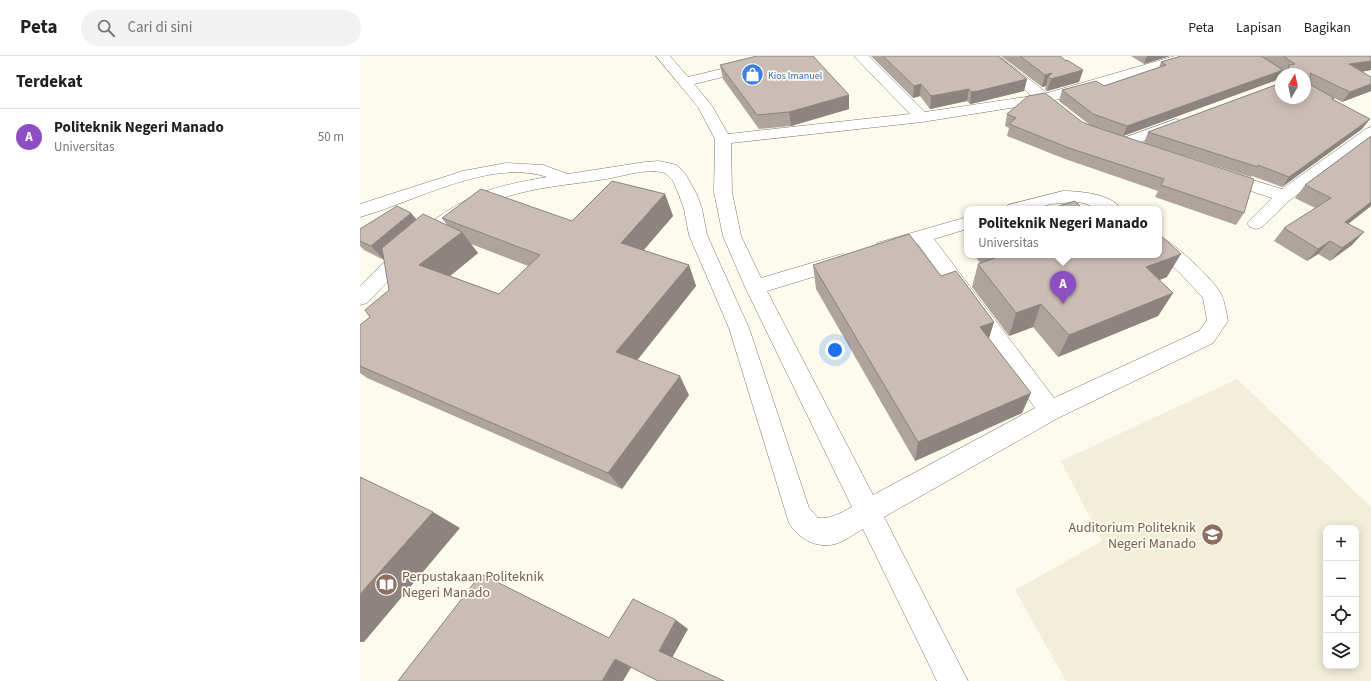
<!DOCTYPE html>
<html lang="id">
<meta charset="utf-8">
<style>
body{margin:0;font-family:"Source Sans 3",sans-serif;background:#f2f2f2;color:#202124}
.controls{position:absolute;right:12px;bottom:12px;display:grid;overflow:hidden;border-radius:8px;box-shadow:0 2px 10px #0003}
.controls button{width:36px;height:36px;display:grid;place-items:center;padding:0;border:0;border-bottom:1px solid #e0e0e0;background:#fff;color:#202124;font:20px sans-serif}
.compass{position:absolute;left:915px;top:12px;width:36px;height:36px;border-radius:50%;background:#fff;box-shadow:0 2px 10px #0003;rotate:9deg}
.you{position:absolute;left:475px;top:294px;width:14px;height:14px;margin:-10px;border:3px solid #fff;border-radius:50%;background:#1a73e8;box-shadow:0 0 0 6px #1a73e833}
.badge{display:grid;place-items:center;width:26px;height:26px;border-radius:50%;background:#8d4ec3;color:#fff;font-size:13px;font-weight:700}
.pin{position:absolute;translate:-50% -33px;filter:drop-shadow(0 1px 2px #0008)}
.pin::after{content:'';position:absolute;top:21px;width:14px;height:12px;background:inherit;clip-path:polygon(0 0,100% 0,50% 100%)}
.popup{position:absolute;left:604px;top:150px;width:198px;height:52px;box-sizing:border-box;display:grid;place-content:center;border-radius:8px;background:#fff;filter:drop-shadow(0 1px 3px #0005);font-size:13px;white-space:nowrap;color:#757577}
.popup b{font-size:15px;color:#202124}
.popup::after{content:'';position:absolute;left:50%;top:100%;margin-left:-8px;border:8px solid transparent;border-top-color:#fff}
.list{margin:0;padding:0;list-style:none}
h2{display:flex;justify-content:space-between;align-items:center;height:52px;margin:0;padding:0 16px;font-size:17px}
h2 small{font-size:13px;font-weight:400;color:#757577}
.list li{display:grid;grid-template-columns:26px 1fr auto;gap:12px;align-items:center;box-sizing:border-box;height:56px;padding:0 16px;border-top:1px solid #e0e0e0}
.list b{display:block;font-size:15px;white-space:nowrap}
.list p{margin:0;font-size:13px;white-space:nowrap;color:#757577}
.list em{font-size:13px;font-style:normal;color:#757577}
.icon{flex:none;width:22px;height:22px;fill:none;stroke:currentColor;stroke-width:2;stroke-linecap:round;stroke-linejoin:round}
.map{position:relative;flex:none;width:1011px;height:625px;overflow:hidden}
header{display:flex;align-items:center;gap:24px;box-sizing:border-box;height:56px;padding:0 20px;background:#fff;border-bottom:1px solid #e0e0e0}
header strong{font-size:19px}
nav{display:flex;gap:22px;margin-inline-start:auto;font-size:14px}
.search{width:280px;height:36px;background:#f2f2f2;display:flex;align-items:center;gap:10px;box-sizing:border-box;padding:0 14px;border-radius:22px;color:#757577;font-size:15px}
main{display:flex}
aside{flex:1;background:#fff}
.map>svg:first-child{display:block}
</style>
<header>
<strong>Peta</strong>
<div class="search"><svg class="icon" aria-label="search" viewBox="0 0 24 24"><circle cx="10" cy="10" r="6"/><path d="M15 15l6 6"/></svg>Cari di sini</div>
<nav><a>Peta</a><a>Lapisan</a><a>Bagikan</a></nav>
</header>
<main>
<aside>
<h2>Terdekat<small></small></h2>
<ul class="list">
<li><span class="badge">A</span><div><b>Politeknik Negeri Manado</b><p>Universitas</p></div><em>50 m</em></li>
</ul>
</aside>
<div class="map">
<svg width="1011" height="625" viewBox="0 0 1011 625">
<rect width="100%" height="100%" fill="#fdfbed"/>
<path fill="#f2eed9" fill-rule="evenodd" d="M877,323l134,128v174h-305l-51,-91 87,-49 -41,-80zM966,472h30v138h-30z"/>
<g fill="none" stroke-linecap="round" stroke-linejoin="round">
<defs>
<path id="minor" d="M296,0h14l18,21 87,-21h24l-2,3 -103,25 18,22 16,28 182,-20 -56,-58h15l56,56 107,-16 -48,-40h15l48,37 128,-37h22l-2,3 -140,41 4,4 -2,3 -5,1 -10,-5 -120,19 -191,21 1,49 9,44 20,42 81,-24 7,2 3,5 -3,5 -82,25 106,204 162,-87 -117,-164 -34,11 -7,-2 -2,-5 2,-5 90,-26v12l-33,10 120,159 145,-67 8,-11 -4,-22 -23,-25 -21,-19v-17c13,3 56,44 62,57 4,8 5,18 7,27l-15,22 -155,75 -174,99 84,164h-31l-74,-152c-9,5 -18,12 -28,15 -19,5 -37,-6 -46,-21l-60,-195 -40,-93 -5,-26 -5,-14 -6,-14 -8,-8c-20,-6 -45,5 -66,7 -31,5 -63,7 -93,17 -56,18 -100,65 -139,106l-7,2v-19c36,-36 74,-73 121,-93 21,-8 44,-12 66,-16 -58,-19 -132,25 -187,40v-13l103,-33 43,-8 37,2 25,9 77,-12 14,-1 18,4 9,10 11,20 5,14 5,26 42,93 60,180 9,10c14,1 22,-5 34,-11l-107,-220 -22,-51 -9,-44 1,-53 -17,-32z
M816,63l5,2 3,3 -3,3 -57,21 -6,-2 -2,-3 2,-3z
M1011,71v12l-81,61 -28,27 -6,2 -6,-2 -3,-4 25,-25 -54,-18 -2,-4 2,-4 6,-1 58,18 84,-60z
M703,135c16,0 49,3 58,18h-23l-14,-6 -9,-1 -24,2 -18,5h-28l3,-4z"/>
</defs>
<use href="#minor" stroke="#7a786c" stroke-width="1"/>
<use href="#minor" fill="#fff" fill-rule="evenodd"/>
</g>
<path fill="#aea39d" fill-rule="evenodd" d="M511,0h127l29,23 -3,12 -48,12 -6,1 -3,-3 -37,8 -10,-13 -7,2z
M641,0h59l6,5 17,9 -4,12 -32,9 -2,-2 1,-3 -4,1z
M771,0h39l-26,8z
M821,0h190v14l-9,2 9,19 -29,11 -8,-4 -1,1 29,30 -80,58 -30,-11 -1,1 -107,-34 4,-11 157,-58h-22l2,-2 -2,-2 -6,10 -154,56 121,77 -8,12 -81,-28 3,-6 -93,-32 -58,-23 2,-8 -4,-2 2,-12 75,8 10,4 20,6 -22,-7 -31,-24 3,-11 42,-4 55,-19 2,-5z
M360,9l129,44 -58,17 -32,3 -36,-50z
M1011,80v70l-23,18 4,21 -22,16 -12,-7 -11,7 -33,-20 10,-13 31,-20 -20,-10 10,-13z
M305,138l8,22 -30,34 46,15 7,21 -59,74 52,35 -67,94 -255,-111 -7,-5v-48l10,-8 19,-27 -5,-30 -20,-10 -4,-4v-17l56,-10 31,6 -5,-7 130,3zM111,188l57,22 -29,28 -49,-18 28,-23z
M615,199h184l8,22 -8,3 14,13 -15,23 -100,41 -25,-30 -24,9 -37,-49 6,-23 2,-1 -5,-7z
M453,209l128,11 53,46 -5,16 33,75 -107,48 -99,-172z"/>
<path fill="#8d847f" d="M787,0h23l-26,8z
M1011,5v9l-29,5 7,-11z
M723,14l-4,12 -32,9 4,-12 -3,-2 -2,9 -4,1 3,-12 7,-2z
M923,14l-6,10 -154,56 4,-10z
M667,23l-3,12 -54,13 1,-12z
M561,28l-1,12 -7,2 1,-12z
M1011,28v7l-29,11 8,-10z
M609,33l-2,12 -37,8 1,-13z
M489,39v14l-58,17 -2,-14z
M1010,63l-8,10 -80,58 7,-10z
M305,138l8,22 -42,49 -10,-22z
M1011,146v4l-37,29 11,-13z
M51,157l12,14 -39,33 -13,-14z
M102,176l16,21 -40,33 -19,-21z
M1004,176l-12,13 -22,16 12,-13z
M970,185l-12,13 -11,7 11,-12z
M821,198l-14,23 -35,14 14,-24z
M329,209l7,21 -68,86 -12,-20z
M813,237l-15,23 -100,41 11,-22z
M681,248l-8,23 -24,9 7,-23z
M634,266l-7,22 -7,-17z
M320,320l9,19 -67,94 -14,-16z
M671,337l-9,20 -107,48 3,-19z
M73,456l27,16 -96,114h-4v-48z
M121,518l24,12 121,61 -17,-9z
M316,564l12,9 -16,29 -13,-7z
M255,603l17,7 -9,15h-21z"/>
<path fill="#cabdb6" stroke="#8d847f" d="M397,0h56l36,39 -60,17 -32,3 -37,-50z
M523,0h115l29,23 -49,12 -7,1 -2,-3 -38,7 -10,-12 -7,2z
M660,0h40l6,5 1,-1 16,10 -32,9 -3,-2 4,-4 -7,2z
M821,0h80l22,14 -156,56 -34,-12 -31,-24 34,-9 8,5 62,-21 -5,-3z
M923,0h88v5l-22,3 22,13v7l-21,8 -40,-19 1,12 23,13 -2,1 38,20 -81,58 -31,-12v2l-110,-35 133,-49v15h24v-24h-17l1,-9 6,-1z
M685,37l37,29 10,4 162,53 -10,34 -83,-28 3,-6 -95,-31 -60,-24 7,-6 -9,-4 21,-18z
M1011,80v66l-26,20 19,10 -22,16 -12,-7 -12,8 -34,-21 47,-30 -26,-13z
M252,125l53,13 -44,49 68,22 -73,87 64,24 -72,97 -248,-107v-41l10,-8 -5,-7 24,-20 -7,-42 41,-34 39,18 -43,33 80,29 41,-39 -98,-37 39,-29 91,32z
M715,145l8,8h-33z
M37,150l14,7 -40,33 -11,-5v-12z
M768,151l2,2h-7z
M549,178l32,42 15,-5 38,51 -14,5 51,66 -113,49 -105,-177z
M799,178l22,20 -35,13 27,26 -104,42 -28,-31 -25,9 -38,-49 22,-8 -1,-1h160z
M0,421l73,35 -73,82z
M121,518l128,64 24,-39 43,21 -17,31 65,30h-66l-43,-22 -13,22h-204z"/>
<defs>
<symbol id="shop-disc" viewBox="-11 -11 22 22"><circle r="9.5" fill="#3f7fe0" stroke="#fdfbed"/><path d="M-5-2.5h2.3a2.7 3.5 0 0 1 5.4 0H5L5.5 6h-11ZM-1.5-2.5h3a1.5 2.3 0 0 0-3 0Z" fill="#fff"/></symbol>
<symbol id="university-disc" viewBox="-11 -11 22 22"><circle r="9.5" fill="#8d6e63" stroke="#fdfbed"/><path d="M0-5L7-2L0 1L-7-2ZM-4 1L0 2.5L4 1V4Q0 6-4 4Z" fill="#fff"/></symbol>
<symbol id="library-disc" viewBox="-11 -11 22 22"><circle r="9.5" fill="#8d6e63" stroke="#fdfbed"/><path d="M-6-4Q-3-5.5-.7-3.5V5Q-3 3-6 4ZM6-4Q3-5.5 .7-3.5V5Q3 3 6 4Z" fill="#fff"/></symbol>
</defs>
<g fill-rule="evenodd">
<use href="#shop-disc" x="380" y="6" width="25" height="25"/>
<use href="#university-disc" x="840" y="466" width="25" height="25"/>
<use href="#library-disc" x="14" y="516" width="25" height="25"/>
</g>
<g text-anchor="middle" stroke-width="3.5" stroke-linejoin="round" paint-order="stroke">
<g font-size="10" fill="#366cbe" stroke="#fdfbed" text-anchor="start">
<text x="408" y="23">Kios Imanuel</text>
</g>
<g font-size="14" fill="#785e54" stroke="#fdfbed" text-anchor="end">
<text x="836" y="476">Auditorium Politeknik<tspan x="836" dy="16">Negeri Manado</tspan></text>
<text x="42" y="525" text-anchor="start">Perpustakaan Politeknik<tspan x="42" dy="16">Negeri Manado</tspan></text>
</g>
</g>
</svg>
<div class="controls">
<button>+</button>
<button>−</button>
<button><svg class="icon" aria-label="locate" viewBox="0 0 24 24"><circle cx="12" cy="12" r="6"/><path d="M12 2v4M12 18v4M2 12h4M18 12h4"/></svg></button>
<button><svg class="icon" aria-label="layers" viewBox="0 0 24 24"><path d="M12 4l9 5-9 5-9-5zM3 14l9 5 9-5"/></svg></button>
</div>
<svg class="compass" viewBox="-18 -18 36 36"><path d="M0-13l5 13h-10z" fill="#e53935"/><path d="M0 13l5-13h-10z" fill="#757577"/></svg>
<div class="you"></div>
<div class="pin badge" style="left:703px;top:248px">A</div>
<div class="popup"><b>Politeknik Negeri Manado</b>Universitas</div>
</div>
</main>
